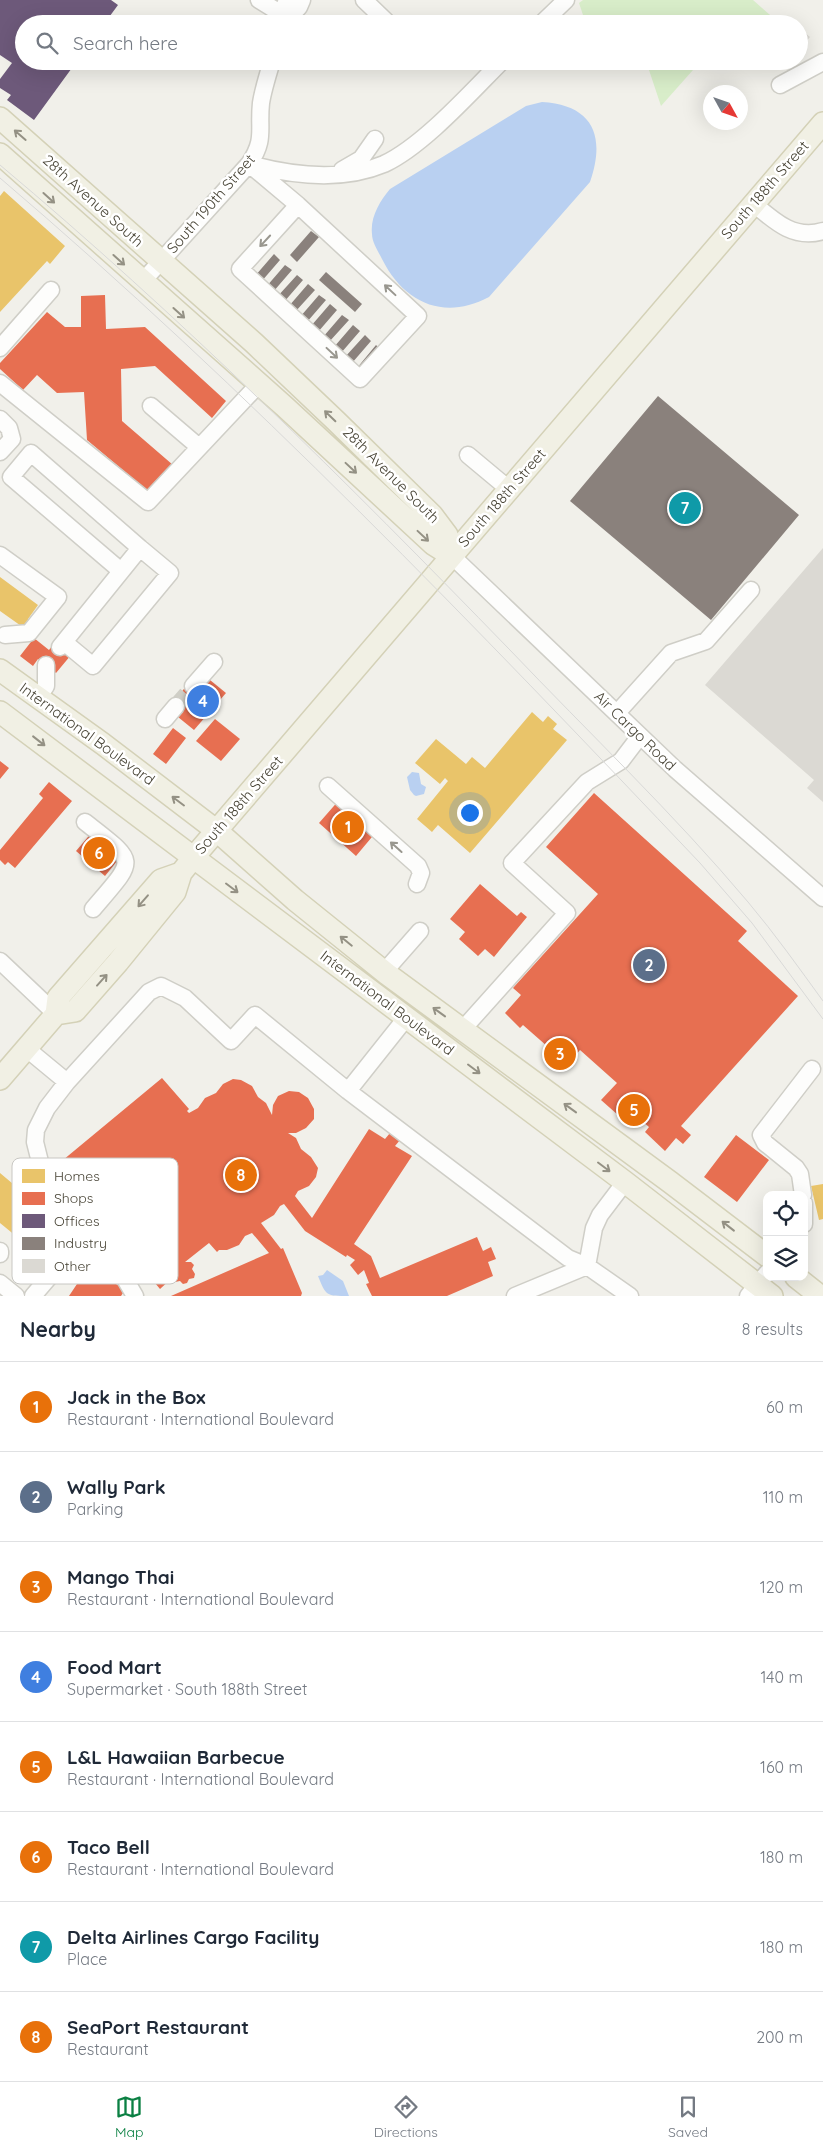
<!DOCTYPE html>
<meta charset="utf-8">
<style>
body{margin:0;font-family:Quicksand,sans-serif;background:#f2f2f3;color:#1f2937}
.controls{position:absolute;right:15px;bottom:15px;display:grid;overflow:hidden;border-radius:10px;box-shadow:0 5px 20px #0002}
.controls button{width:45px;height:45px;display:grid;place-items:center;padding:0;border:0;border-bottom:1px solid #e0e1e3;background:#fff;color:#1f2937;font:25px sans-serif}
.compass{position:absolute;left:703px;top:85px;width:45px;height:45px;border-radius:50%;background:#fff;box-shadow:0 5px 20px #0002;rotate:130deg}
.you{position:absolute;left:469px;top:812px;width:18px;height:18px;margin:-12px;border:4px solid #fff;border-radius:50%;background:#1a73e8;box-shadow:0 0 0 8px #1a73e833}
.badge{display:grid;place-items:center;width:32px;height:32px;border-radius:50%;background:#0b8043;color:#fff;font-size:16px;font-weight:700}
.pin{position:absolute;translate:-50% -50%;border:2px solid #fff;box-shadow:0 1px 5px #0006}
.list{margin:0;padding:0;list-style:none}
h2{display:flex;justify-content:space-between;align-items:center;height:65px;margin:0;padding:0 20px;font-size:21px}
h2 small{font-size:16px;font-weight:400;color:#747a83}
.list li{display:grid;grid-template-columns:32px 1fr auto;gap:15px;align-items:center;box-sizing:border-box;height:90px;padding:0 20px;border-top:1px solid #e0e1e3}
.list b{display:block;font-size:19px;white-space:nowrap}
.list p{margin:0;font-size:16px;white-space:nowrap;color:#747a83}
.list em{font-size:16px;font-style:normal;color:#747a83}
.icon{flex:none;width:28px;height:28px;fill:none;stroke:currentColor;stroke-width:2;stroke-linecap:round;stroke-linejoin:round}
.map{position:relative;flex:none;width:823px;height:1296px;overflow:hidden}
.search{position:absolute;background:#fff;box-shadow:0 5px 20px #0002;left:15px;right:15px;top:15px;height:55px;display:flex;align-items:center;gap:12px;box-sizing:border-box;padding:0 18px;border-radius:28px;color:#747a83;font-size:19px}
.sheet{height:785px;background:#fff}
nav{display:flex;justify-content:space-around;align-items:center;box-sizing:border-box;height:70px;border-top:1px solid #e0e1e3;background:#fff;font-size:14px;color:#747a83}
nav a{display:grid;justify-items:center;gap:2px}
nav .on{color:#0b8043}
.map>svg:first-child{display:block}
</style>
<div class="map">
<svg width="823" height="1296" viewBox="0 0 823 1296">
<rect width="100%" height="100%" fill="#f1f0ea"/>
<path fill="#d8edc9" d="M583,0h170l24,21 -2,3h-189l-7,-21z
M646,61h55l-40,45z"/>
<path fill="#b9d0f1" d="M542,102c51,3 64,34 48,80l-101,115c-45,24 -85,6 -107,-38 -4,-8 -10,-17 -10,-25 -2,-17 8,-33 18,-45l136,-83z
M412,772l7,1 2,11 5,3 -2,7 -8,2 -2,-1 -4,-5 -3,-13z
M327,1270l16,11 6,15c-23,0 -23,0 -31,-20l5,-1z"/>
<path fill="#e9c46a" d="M4,191l61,55 -15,18 -3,-3 -47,51v-116z
M0,577l38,28 -10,14 2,1 -6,8 -24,-17z
M532,712l11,10 5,-6 9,8 -4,5 14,11 -97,113 -32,-28 -6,7 -15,-13 31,-38 -3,-3 -5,6 -25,-21 21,-24 30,25 6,-7 13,11z
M0,1173l25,21 2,-2 53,44 -14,16 -4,-4 -12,16 -50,-41z
M823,1184v35l-4,1 -8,-34z"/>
<path fill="#e76f51" d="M105,295l1,34 39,-2 81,74 -14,17 -57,-52 -34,3 1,52 51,44 -24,27 -62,-52 -3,-48 -27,1 -20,-18 -14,15 -23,-21v-6l47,-51 18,15h16v-31z
M34,638l15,12 6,-8 16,13 -15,18 -18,-14 -5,7 -13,-10z
M206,679l3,2 1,-1 16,13 -32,37 -16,-13 5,-5 -11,-9 17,-20z
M215,719l25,20 -19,22 -25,-20z
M173,728l13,10 -20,26 -13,-10z
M0,761l9,7 -9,11z
M49,782l23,19 -57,67 -7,-6 -3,3 -5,-5v-10l43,-52 -4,-4z
M594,793l153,138 -9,10 60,55 -117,130 10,9 -8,9 -7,-6 -11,13 -20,-19 4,-5 -23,-20 -8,8 -17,-15 16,-17 -37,-33 -18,21 -19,-18 5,-6 -25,-22 -3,3 -15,-15 16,-18 -8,-7 85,-94 -52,-47z
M340,799l37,32 -21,25 -37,-33z
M93,831l29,24 -17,21 -29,-25z
M480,884l37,32 4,-4 6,5 -33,40 -9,-8 -7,7 -19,-17 6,-7 -15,-13z
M162,1078l27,31 -2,2 2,2 9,-5 7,-10 11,-5 7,-9 10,-5 8,1 11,6 6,11 8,6 6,12 1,-10 5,-9 11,-5 10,1 9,6 6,11v10l-8,9 -10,5h-8l8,5 5,11 10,8 7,11 -2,9 -7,9 -11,5 -3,5 17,22 57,-89 16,10 5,-6 10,7 -5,6 17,10 -58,88 17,12 9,22 97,-41 6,14 8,-4 5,12 -8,3 5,14 -46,20h-75l-6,-12 3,-1 -5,-13 -6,5 -8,-10 5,-5 -8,-5 -1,2 -41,-26 -21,-27 -4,2 -6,9 -13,8 20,26 2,-1 19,45 -1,3h-130l98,-43 -17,-20 -7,3 -6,9 -12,5h-8l-2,2 -8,-9 -24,19h6l3,3 -2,4 3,5 -1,4 -5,1 -2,4 -4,1 -3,-3 -5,1 -3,-4 -12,11 -103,-124z
M736,1135l33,25 -32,42 -33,-25z
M89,1266l36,24 -4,6h-52z"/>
<path fill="#6d597a" d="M0,0h111l7,5 -14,19h-80v37h53l-43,59 -27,-20 4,-5 -11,-7v-9l12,-16 -12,-8z"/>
<path fill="#8a817c" d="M311,231l8,6 -22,25 -7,-7z
M274,254l6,6 -19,22 -6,-6z
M285,265l7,5 -19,22 -7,-5z
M326,272l36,32 -7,8 -36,-32z
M297,275l6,5 -19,22 -7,-5z
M308,284l7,6 -20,22 -6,-6z
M319,295l7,5 -19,22 -7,-5z
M330,304l7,6 -19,22 -7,-6z
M342,315l7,5 -20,22 -6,-5z
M353,325l7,6 -19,22 -7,-6z
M365,335l6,6 -19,22 -7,-6z
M376,345l6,6 -19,22 -6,-5z
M658,396l141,119 -88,105 -141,-119z"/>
<path fill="#dbd9d3" d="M799,28l11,9 -11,12z
M823,548v254l-16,-14 7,-8 -109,-95z"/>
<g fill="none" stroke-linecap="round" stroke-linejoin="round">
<path stroke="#cfcec6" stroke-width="16" stroke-dasharray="16 8" stroke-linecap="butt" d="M176,706l17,-20"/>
<defs>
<path id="minor" d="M259,0l29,18 -2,6
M287,0l-2,5 3,13 11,-11 3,-7
M364,0l25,24
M541,24l25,-24
M780,85l43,-23
M249,164l49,41 120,111 -58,63 -120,-110 58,-64
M253,165c42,11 91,16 131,-1 39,-18 87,-72 118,-103
M342,170l19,-11 14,-20
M753,203c21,18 41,37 70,28
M143,281l106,-117c17,-25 9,-34 12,-61 2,-13 7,-29 11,-42
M0,348l51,-58
M0,383l148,119 111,-118
M151,406l48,41
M0,419l9,9 3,11 -12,13
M468,455l42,35
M0,555l58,42 -29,36 -24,2
M452,556l223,213 148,129
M64,642l29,24 77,-93 -30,-25
M60,647l80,-99 -109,-95 -20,24 110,94
M193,686l21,-24
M38,697l8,-11v-21
M617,713l54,-60 35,-12 45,-51
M165,719l11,-13
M328,786l90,80 3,7 -4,11
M85,822c53,42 52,35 8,87
M0,961l56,53
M384,972l36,-41
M463,1029l104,-116 -55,-50 75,-81 34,-21 19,-25
M27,1049l40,33
M348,1091l58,-73
M803,1195l-3,-21 -4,-6 -31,-25 -4,-8 51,-66
M804,1203v21
M0,1251v3
M0,1283l16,13
M33,1296l23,-27
M135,1296l-24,-41 -71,-93 -5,-20 1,-12 11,-22 20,-26 82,-90 12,-6 24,12 46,43 24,-26 93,76 220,167 19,8 7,-38 6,-13 25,-33
M515,1296l72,-30 43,30
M748,1296l19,-23"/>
<path id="major" d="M0,118l254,225 82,78 96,94 15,20 5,21
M0,154l284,252 149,138 19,12
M0,670l103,74 114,87 78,69 92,74 283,208 97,74
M0,712l625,470 147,114
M56,1014l19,-3 43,-49 57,-70 6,-19
M0,1079l56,-65 2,-16 103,-118 20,-7 12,-15 630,-735
M796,1277l24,19"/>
</defs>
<use href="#minor" stroke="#cfcec7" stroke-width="19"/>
<use href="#major" stroke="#d4d1b7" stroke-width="24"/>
<use href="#minor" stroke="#fdfdfc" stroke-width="16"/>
<use href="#major" stroke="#f1f0e4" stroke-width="21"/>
<path stroke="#d9d9d8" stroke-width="1" d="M0,165c180,151 346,316 509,484 80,84 165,165 239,253 27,32 51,66 75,99
M0,178c249,212 475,448 700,685l52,60 71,96"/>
</g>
<defs><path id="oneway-shaft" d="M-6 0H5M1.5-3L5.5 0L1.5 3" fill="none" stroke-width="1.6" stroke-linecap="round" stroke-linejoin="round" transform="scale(1.25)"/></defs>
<g stroke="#949184">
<use href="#oneway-shaft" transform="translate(20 135) rotate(-139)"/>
<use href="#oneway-shaft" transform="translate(49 198) rotate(42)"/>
<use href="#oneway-shaft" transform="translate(119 260) rotate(42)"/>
<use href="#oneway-shaft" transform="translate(179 313) rotate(42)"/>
<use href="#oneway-shaft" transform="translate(330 416) rotate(-136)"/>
<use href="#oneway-shaft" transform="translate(351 468) rotate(43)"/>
<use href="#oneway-shaft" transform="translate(423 536) rotate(43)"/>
<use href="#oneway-shaft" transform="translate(39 741) rotate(38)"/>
<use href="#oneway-shaft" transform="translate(178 801) rotate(-143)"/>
<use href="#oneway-shaft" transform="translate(232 888) rotate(37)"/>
<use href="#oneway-shaft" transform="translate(143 901) rotate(131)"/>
<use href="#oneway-shaft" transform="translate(346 941) rotate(-141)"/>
<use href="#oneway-shaft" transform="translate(102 980) rotate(-48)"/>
<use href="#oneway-shaft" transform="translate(439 1012) rotate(-144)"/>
<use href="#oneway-shaft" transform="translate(474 1069) rotate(37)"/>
<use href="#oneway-shaft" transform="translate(570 1108) rotate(-144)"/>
<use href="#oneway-shaft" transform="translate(604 1167) rotate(37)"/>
<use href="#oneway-shaft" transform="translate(728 1226) rotate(-142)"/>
</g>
<g stroke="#99978f">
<use href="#oneway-shaft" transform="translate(265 241) rotate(133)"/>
<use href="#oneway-shaft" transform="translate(390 290) rotate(-137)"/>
<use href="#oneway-shaft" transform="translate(332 353) rotate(43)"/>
<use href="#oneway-shaft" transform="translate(396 847) rotate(-138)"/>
</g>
<g text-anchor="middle" stroke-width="5" stroke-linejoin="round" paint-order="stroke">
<g font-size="15" fill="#484436" stroke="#fff">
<text transform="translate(765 190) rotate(-49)" y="5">South 188th Street</text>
<text transform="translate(93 201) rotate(42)" y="5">28th Avenue South</text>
<text transform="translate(211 204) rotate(-49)" y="5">South 190th Street</text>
<text transform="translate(391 475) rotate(45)" y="5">28th Avenue South</text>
<text transform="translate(502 498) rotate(-49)" y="5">South 188th Street</text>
<text transform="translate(635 731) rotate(44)" y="5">Air Cargo Road</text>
<text transform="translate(87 734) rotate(36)" y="5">International Boulevard</text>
<text transform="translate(239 805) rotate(-49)" y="5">South 188th Street</text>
<text transform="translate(387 1003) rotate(37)" y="5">International Boulevard</text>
</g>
</g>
<rect x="12" y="1158" width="166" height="126" rx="8" fill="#fff" stroke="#c8c7c3" stroke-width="1"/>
<rect x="22" y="1169" width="23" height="14" fill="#e9c46a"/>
<rect x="22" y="1192" width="23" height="13" fill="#e76f51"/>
<rect x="22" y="1214" width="23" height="14" fill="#6d597a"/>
<rect x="22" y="1237" width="23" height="13" fill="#8a817c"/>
<rect x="22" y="1259" width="23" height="14" fill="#dbd9d3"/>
<g font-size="14" fill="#484436">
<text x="54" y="1181">Homes</text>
<text x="54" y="1203">Shops</text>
<text x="54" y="1226">Offices</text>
<text x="54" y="1248">Industry</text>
<text x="54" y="1271">Other</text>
</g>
</svg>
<div class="controls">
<button><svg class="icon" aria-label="locate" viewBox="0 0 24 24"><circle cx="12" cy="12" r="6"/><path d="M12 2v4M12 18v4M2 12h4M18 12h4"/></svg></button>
<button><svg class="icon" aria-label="layers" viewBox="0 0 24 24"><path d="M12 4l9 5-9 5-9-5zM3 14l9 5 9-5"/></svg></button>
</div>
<svg class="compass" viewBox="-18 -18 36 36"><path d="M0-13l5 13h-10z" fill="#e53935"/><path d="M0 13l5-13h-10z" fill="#747a83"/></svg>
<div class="you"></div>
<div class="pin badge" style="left:348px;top:827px;background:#e8710a">1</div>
<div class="pin badge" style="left:649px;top:965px;background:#5c6f8a">2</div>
<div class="pin badge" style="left:560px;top:1054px;background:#e8710a">3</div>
<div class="pin badge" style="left:203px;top:701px;background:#3f7fe0">4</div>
<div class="pin badge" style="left:634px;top:1110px;background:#e8710a">5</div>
<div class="pin badge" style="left:99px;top:853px;background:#e8710a">6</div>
<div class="pin badge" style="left:685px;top:508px;background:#0f9aa8">7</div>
<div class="pin badge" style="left:241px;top:1175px;background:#e8710a">8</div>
<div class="search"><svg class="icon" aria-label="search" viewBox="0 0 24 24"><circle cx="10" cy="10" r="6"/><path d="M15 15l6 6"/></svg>Search here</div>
</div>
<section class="sheet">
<h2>Nearby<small>8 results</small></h2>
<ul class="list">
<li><span class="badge" style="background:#e8710a">1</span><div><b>Jack in the Box</b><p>Restaurant · International Boulevard</p></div><em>60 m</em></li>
<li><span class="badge" style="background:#5c6f8a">2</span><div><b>Wally Park</b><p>Parking</p></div><em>110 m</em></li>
<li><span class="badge" style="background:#e8710a">3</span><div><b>Mango Thai</b><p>Restaurant · International Boulevard</p></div><em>120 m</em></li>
<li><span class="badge" style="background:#3f7fe0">4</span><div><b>Food Mart</b><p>Supermarket · South 188th Street</p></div><em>140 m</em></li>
<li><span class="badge" style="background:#e8710a">5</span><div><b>L&amp;L Hawaiian Barbecue</b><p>Restaurant · International Boulevard</p></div><em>160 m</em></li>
<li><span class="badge" style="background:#e8710a">6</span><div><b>Taco Bell</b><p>Restaurant · International Boulevard</p></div><em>180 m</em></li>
<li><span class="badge" style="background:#0f9aa8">7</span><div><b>Delta Airlines Cargo Facility</b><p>Place</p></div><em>180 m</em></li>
<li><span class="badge" style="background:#e8710a">8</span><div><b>SeaPort Restaurant</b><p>Restaurant</p></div><em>200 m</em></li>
</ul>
</section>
<nav>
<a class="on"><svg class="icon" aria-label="map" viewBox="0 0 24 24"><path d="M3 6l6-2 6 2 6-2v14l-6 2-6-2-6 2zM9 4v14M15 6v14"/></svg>Map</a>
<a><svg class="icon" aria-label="directions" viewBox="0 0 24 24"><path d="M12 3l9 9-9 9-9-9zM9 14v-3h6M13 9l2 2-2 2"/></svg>Directions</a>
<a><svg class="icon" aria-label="saved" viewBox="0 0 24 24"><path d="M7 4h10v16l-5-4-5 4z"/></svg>Saved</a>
</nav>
